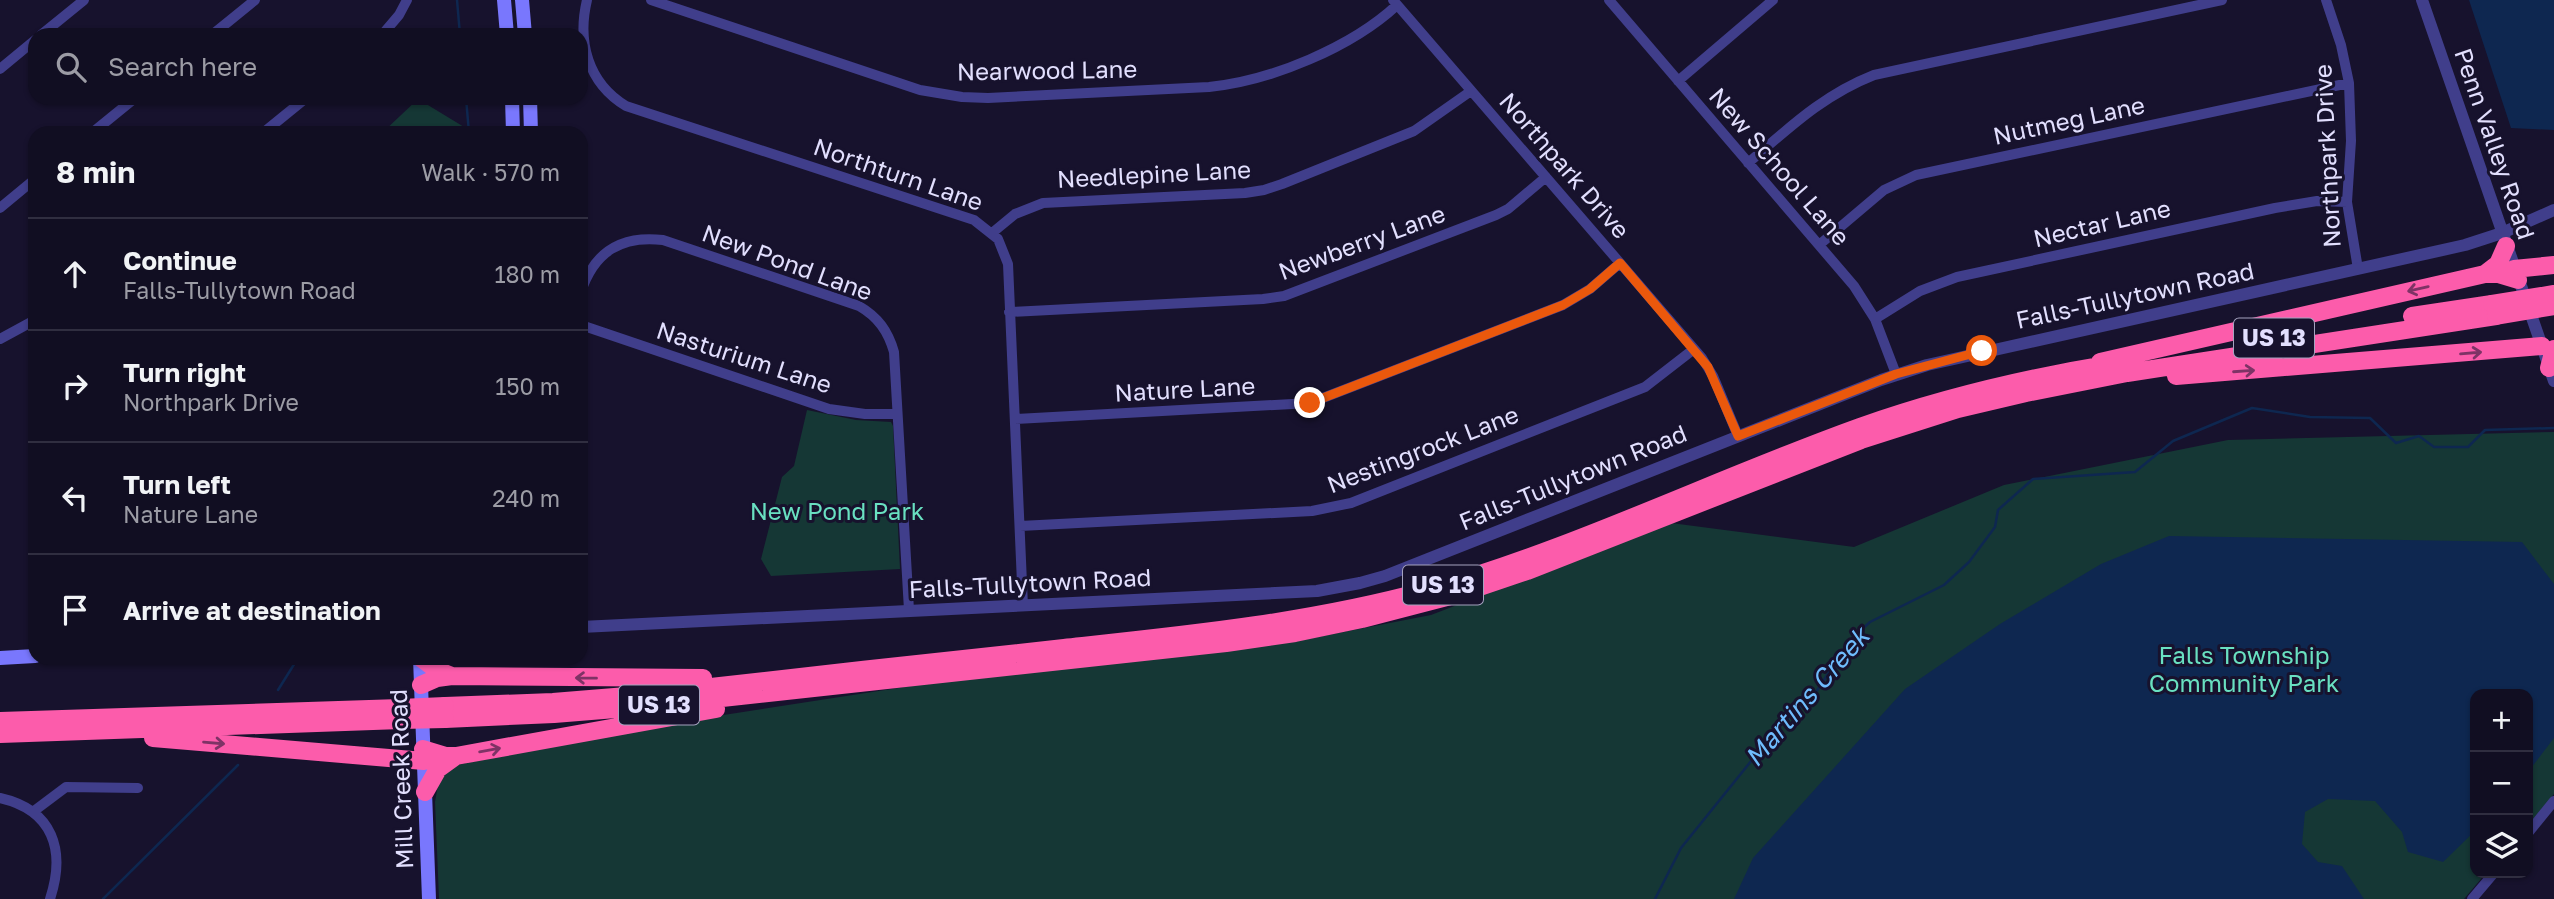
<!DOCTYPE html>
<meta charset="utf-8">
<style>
body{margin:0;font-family:"Golos Text",sans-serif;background:#1e1c2f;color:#f1f3f6}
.controls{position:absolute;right:21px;bottom:21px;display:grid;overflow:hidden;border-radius:14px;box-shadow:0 2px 5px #0004}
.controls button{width:63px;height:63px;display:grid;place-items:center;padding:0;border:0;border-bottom:2px solid #302e40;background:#110e22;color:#f1f3f6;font:35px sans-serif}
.stop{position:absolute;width:21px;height:21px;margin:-16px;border:5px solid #ea580c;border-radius:50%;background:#fff}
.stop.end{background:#ea580c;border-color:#fff;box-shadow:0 2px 7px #0008}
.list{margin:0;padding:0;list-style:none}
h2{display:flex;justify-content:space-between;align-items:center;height:91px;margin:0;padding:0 28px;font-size:30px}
h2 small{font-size:23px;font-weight:400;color:#9c9ca5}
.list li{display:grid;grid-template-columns:46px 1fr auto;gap:21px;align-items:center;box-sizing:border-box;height:112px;padding:0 28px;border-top:2px solid #302e40}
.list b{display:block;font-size:26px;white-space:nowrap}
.list p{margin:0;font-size:23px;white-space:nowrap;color:#9c9ca5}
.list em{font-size:23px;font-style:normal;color:#9c9ca5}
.icon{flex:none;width:38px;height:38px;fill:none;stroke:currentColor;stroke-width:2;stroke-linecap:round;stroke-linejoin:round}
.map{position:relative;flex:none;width:2554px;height:899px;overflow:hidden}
.search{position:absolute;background:#110e22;box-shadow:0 2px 5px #0004;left:28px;top:28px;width:560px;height:77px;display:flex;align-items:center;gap:18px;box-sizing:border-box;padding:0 24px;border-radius:21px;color:#9c9ca5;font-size:26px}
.panel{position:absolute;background:#110e22;box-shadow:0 2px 5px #0004;left:28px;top:126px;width:560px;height:539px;border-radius:21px}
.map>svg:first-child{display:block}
</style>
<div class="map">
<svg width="2554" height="899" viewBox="0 0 2554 899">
<rect width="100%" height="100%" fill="#17122d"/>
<path fill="#153735" d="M418,99l51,31 -1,3h-86z
M807,410l49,10 35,2 2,4 7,143 -129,7 -10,-17 21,-82 12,-11z
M2554,432v362l-26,31v-131h-53v179h11l-22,26h-2025l-4,-97 4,-23 12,-13 221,-43 291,-45 339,-38 129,-25 240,-92 183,24 150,-62 224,-45z"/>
<path fill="#0e2750" d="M2469,0h85v130l-43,-2z
M2169,536l353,6 32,42v154l-26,34v-78h-53v137l-32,31 -35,-10 -6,-20 -27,-31 -47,-2 -23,13 -3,32 16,18 24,4 22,33h-630l19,-41 152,-169 95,-65 101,-60z"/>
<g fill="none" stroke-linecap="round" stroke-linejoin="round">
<path stroke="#0e2750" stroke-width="2.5" d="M457,0l3,35
M466,98l3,35
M278,690l20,-32
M103,899l135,-134
M1655,899l26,-51 100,-124 31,-26 39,-59 19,-17 74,-37 25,-23 26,-35 3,-17 35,-31 102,-7 38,-31 79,-33 58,9 60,1 26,25 23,-7 15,11h34l17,-17 69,-2"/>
<path stroke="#403e8b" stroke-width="10" d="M587,0c-10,42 1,83 39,106l348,114 24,19 10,25 15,342
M651,0l269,90 42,7 26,1 221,-11c62,-6 143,-40 188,-82
M1393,0l309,358 11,18 25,60
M1609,0l245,286 21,33 21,55
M2326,0l15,45 8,38 2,58 -4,61 11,67
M41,35l43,-35
M212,35l43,-35
M382,35l17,-20 8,-15
M0,69l35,-29
M1678,81l95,-81
M92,133l43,-35
M263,133l43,-35
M1748,163c41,-35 75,-68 126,-88l348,-75
M0,208l35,-29
M992,233l23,-19 28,-11 202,-10 19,-3 18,-6 132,-53 57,-40
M1819,245l65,-55 32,-15 433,-92
M581,292c13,-40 40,-57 82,-52l196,66c19,11 29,25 35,46l15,258
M1009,312l254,-13 21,-3 212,-81 12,-6 38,-32
M1875,319l45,-28 37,-14 318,-69 42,-7 30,1
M581,325l248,84 36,5h32
M0,339l35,-19
M1015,419l295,-16 253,-98 27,-16 30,-26
M1020,526l292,-15 39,-8 294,-116 49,-38
M0,798c53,12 66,52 50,101
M34,811l32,-24 72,1
M2528,833l26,-32
M2472,899l22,-26"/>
<path stroke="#403e8b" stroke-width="12" d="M2422,0l132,381
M581,627l736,-36 43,-8 25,-7 496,-196 46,-15 538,-120 37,-12 52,-23"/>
<path stroke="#7977fd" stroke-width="14" d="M504,0l3,35
M522,0l3,35
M512,98l1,35
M530,98l1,35
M0,658l35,-2
M420,658l9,241"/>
<path stroke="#fc5cab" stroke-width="18" d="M2514,269l40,-4
M2485,274l13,-10 8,-18
M2412,316l80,-12
M2100,362l385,-88h13l20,6
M2549,368l5,-19
M2176,376l366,-30
M421,658l16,12 15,6
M421,685l16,-7 15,-2 251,2
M445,706l108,-4 86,-7c142,-16 283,-32 425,-47 121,-13 243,-25 361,-57 149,-42 290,-112 435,-164 82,-29 166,-49 252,-63
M445,719l109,-5 86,-7 586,-64 69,-10 67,-14 100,-26 65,-22 334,-131 97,-31 68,-16 101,-20 369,-57
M0,721l400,-13
M0,734l401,-14
M153,738l271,23
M423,749l23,7h10l260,-47
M425,792l13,-23 18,-13"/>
<path stroke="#fc5cab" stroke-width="18" d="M2492,304l62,-10
M2496,316l58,-10
M400,708l45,-2
M401,720l44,-1"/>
</g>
<defs><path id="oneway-shaft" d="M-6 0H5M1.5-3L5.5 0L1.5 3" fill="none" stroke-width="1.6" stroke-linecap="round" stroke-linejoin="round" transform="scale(1.75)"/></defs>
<g stroke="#7e3366">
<use href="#oneway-shaft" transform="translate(2418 289) rotate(167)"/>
<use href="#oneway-shaft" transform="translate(2471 353) rotate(-5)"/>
<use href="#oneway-shaft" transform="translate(2244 371) rotate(-4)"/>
<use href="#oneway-shaft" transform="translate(586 678) rotate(-179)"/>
<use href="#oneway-shaft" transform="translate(214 743) rotate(5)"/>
<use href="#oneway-shaft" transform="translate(490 750) rotate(-10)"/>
</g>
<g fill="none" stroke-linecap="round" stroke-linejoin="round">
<path stroke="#ea580c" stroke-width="9" d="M1310,403l253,-98 27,-16 30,-26 88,104 30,69 158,-62 86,-23"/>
</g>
<g text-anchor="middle" stroke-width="6" stroke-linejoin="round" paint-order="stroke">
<g fill="#17122d" stroke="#a5a2bf" stroke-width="2">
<rect x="2234" y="318.5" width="80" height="39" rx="5"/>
<rect x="1403" y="565.5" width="80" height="39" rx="5"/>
<rect x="619" y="685.5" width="80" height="39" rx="5"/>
</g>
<g font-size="23" font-weight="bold" fill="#e2dffe">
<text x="2274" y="346">US 13</text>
<text x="1443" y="593">US 13</text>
<text x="659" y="713">US 13</text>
</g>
<g font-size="24" fill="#e2dffe" stroke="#17122d">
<text transform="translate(1047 71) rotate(-1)" y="8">Nearwood Lane</text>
<text transform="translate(2069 121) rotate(-12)" y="8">Nutmeg Lane</text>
<text transform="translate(2494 144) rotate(71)" y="8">Penn Valley Road</text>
<text transform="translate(2328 156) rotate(-93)" y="8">Northpark Drive</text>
<text transform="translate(1564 166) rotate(49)" y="8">Northpark Drive</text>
<text transform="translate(1779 167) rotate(49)" y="8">New School Lane</text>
<text transform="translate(898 175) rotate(19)" y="8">Northturn Lane</text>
<text transform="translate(1154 175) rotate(-3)" y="8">Needlepine Lane</text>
<text transform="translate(2102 224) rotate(-13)" y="8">Nectar Lane</text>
<text transform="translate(1362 243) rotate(-20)" y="8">Newberry Lane</text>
<text transform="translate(787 263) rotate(20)" y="8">New Pond Lane</text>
<text transform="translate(2135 296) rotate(-12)" y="8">Falls-Tullytown Road</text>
<text transform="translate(744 358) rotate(18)" y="8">Nasturium Lane</text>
<text transform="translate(1185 390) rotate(-3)" y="8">Nature Lane</text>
<text transform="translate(1423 450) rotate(-21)" y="8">Nestingrock Lane</text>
<text transform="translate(1573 478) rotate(-22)" y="8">Falls-Tullytown Road</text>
<text transform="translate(1030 584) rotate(-3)" y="8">Falls-Tullytown Road</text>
<text transform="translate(402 779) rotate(-92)" y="8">Mill Creek Road</text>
</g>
<g font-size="24" fill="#69e0c1" stroke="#17122d">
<text x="837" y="520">New Pond Park</text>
<text x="2244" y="664">Falls Township<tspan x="2244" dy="28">Community Park</tspan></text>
</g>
<g font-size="26" font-style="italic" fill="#6fbcfd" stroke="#17122d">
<text transform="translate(1807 697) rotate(-49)" y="9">Martins Creek</text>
</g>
</g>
</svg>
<div class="controls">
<button>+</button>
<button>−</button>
<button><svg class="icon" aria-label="layers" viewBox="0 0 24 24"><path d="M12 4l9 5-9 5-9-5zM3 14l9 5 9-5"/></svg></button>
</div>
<div class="stop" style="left:1982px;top:351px"></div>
<div class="stop end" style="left:1310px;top:403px"></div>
<div class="search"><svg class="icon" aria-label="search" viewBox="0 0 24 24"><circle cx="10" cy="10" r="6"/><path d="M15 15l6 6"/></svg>Search here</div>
<section class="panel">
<h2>8 min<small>Walk · 570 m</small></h2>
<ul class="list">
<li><svg class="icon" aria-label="ahead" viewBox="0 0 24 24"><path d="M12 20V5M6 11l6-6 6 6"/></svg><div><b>Continue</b><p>Falls-Tullytown Road</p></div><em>180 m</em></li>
<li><svg class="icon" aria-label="right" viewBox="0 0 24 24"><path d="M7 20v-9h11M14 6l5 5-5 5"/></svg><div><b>Turn right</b><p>Northpark Drive</p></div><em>150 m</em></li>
<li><svg class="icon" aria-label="left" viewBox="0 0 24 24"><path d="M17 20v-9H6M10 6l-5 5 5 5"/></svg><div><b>Turn left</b><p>Nature Lane</p></div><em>240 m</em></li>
<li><svg class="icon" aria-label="arrive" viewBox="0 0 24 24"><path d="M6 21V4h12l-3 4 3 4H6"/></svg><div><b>Arrive at destination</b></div></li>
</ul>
</section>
</div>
